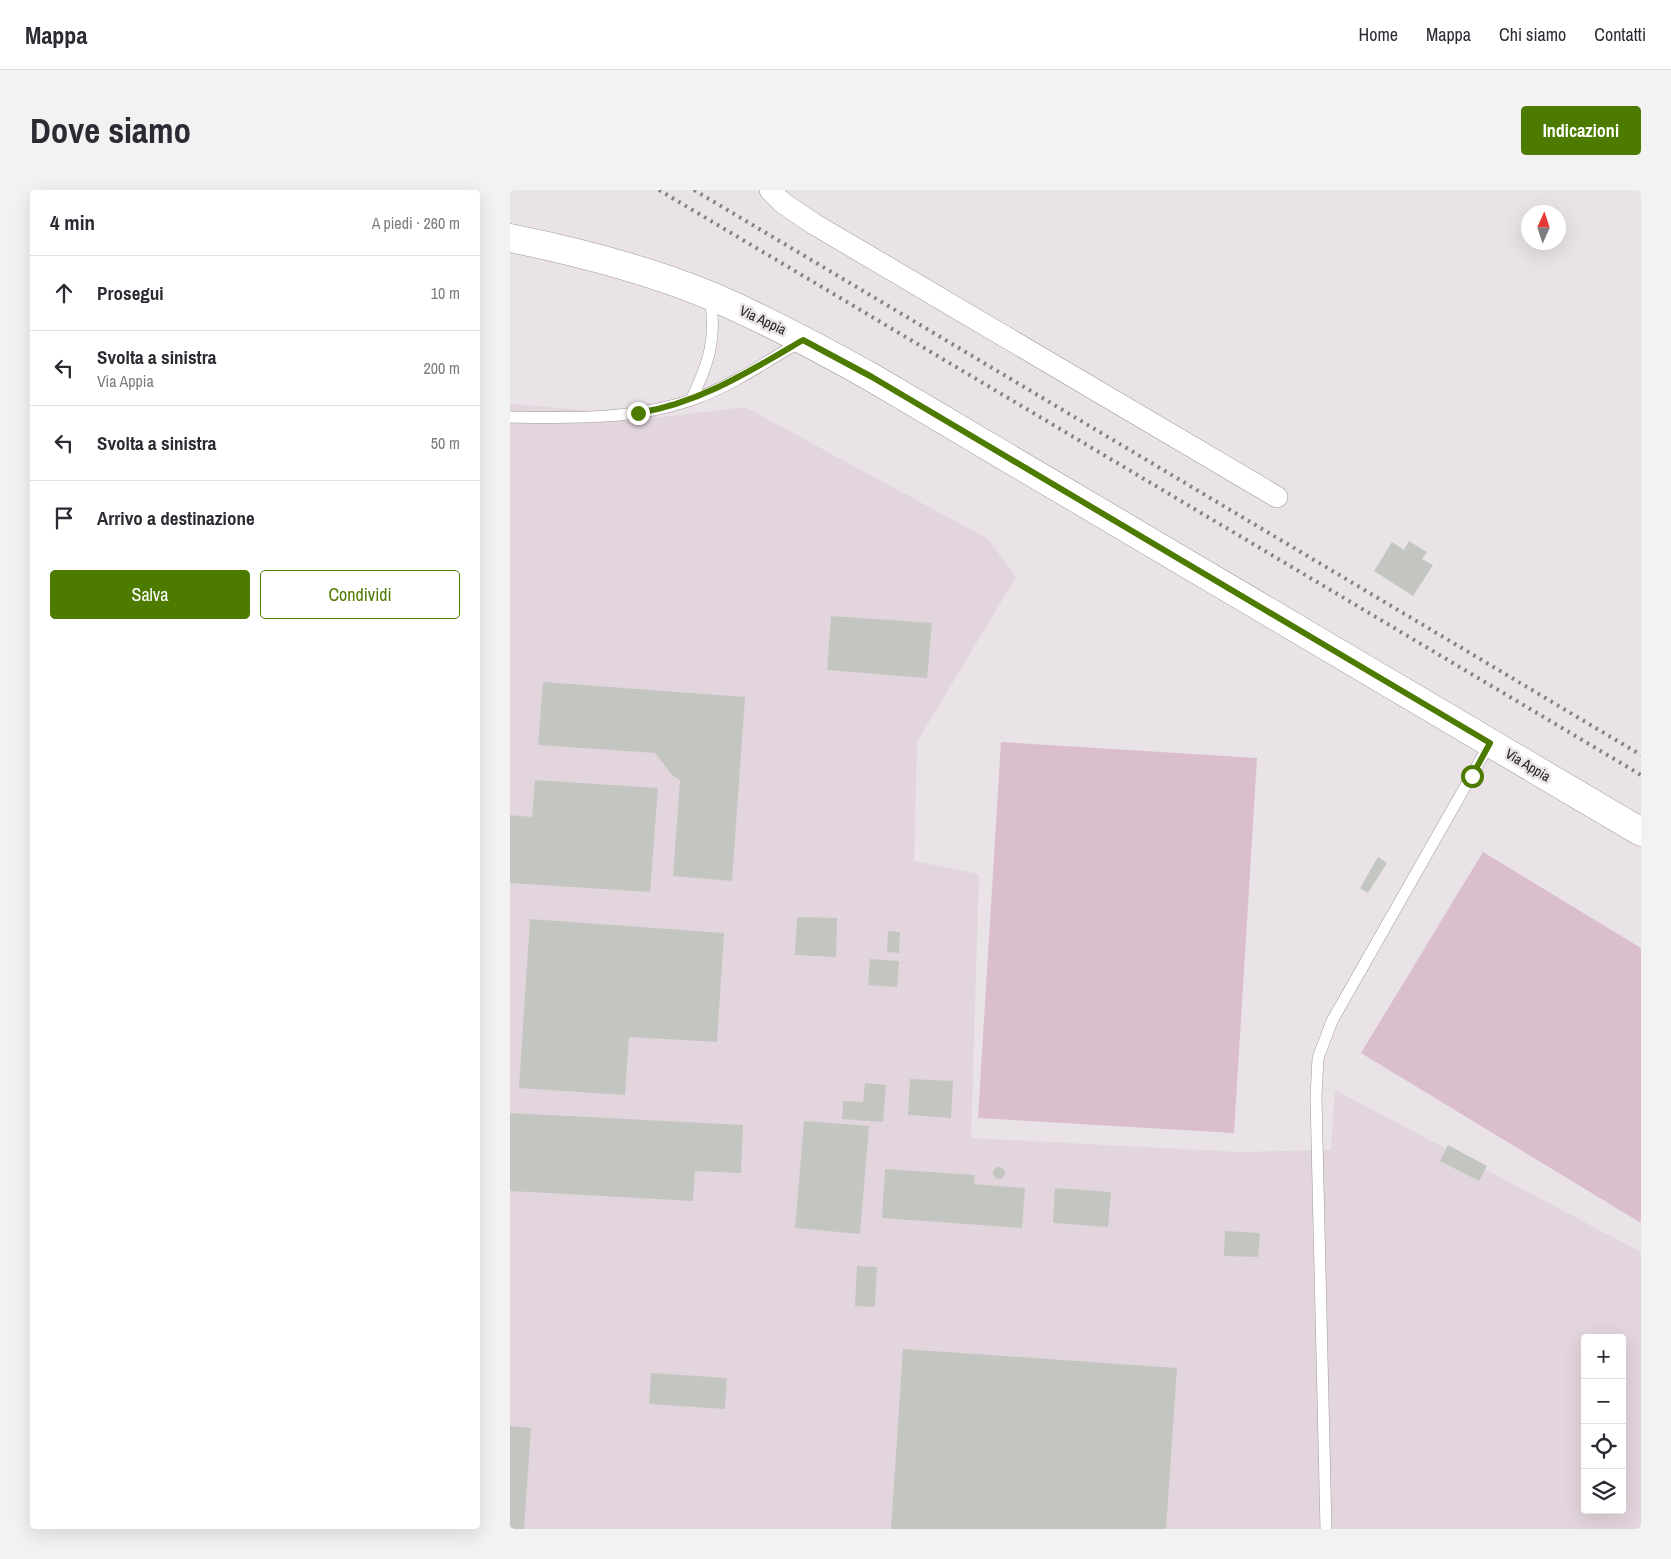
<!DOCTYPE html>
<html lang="it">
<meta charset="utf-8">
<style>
body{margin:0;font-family:"Archivo Narrow",sans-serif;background:#f2f2f3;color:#2b2b33}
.controls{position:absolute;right:15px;bottom:15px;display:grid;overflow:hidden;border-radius:5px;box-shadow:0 5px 20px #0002}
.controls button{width:45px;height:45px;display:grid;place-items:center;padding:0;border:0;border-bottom:1px solid #e1e1e2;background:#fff;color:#2b2b33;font:25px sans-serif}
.compass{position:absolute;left:1011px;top:15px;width:45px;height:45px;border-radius:50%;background:#fff;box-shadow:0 5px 20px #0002;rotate:3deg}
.stop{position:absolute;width:15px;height:15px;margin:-11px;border:4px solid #4d7b00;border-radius:50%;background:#fff}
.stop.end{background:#4d7b00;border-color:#fff;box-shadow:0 1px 5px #0008}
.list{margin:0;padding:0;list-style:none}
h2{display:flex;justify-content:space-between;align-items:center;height:65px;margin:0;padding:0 20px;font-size:21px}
h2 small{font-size:16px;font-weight:400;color:#7c7c81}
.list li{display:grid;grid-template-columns:32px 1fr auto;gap:15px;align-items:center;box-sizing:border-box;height:75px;padding:0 20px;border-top:1px solid #e1e1e2}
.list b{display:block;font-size:19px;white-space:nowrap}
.list p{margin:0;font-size:16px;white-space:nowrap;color:#7c7c81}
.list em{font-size:16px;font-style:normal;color:#7c7c81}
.actions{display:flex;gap:10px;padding:15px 20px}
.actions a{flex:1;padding:11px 0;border:1px solid #4d7b00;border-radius:5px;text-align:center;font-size:18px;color:#4d7b00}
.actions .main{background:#4d7b00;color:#fff}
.icon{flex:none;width:28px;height:28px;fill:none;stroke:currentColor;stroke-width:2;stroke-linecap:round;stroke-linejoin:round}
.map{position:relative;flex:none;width:1131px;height:1339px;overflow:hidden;border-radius:5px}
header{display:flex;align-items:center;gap:30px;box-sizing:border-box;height:70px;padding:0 25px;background:#fff;border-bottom:1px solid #e1e1e2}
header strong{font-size:24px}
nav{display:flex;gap:28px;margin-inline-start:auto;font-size:18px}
.intro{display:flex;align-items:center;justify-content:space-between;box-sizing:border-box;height:120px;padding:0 30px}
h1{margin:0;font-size:35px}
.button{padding:12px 22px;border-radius:5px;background:#4d7b00;color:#fff;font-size:18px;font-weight:700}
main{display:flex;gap:30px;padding:0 30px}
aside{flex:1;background:#fff;border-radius:5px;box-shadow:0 5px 20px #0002}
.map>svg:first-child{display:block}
</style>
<header>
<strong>Mappa</strong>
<nav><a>Home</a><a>Mappa</a><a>Chi siamo</a><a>Contatti</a></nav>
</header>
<div class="intro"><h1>Dove siamo</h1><a class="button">Indicazioni</a></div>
<main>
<aside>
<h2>4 min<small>A piedi · 260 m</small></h2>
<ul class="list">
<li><svg class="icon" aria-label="ahead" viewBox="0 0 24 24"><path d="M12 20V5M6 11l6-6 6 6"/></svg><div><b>Prosegui</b></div><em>10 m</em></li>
<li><svg class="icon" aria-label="left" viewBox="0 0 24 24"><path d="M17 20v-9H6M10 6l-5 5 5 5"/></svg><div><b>Svolta a sinistra</b><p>Via Appia</p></div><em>200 m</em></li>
<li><svg class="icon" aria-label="left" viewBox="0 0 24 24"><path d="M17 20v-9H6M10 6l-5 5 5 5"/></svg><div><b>Svolta a sinistra</b></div><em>50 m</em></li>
<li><svg class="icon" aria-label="arrive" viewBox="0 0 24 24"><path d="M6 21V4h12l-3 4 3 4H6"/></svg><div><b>Arrivo a destinazione</b></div></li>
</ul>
<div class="actions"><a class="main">Salva</a><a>Condividi</a></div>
</aside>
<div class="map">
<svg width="1131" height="1339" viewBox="0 0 1131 1339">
<rect width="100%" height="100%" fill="#e9e2e6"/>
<path fill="#e3d5dd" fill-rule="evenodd" d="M0,214l153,13 82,-10 243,132 28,38 -99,165 -3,119 65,13 -8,264 268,14 92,-2 4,-60 306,162v277h-1131zM1075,1148h37v172h-37z"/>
<path fill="#dabecd" d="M491,552l256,16 -23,375 -256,-15z
M973,662l158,96v275l-280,-170z"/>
<path fill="#c3c6c0" d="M899,351l18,11 -5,7 11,6 -20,31 -39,-25 18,-29 12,8z
M321,426l101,7 -5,55 -100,-8z
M33,492l202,15 -13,184 -59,-5 7,-96 -7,-4 -18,-23 -117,-8z
M25,590l123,8 -8,104 -140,-9v-68l22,2z
M868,667l9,6 -19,30 -8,-5z
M287,727l40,1 -1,39 -41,-2z
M20,729l194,14 -7,109 -88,-5 -4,58 -106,-7z
M378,741l12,1 -1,21 -12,-1z
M360,769l29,2 -2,26 -29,-2z
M400,889l43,2 -2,37 -43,-3z
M355,893l21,2 -3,37 -41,-3 1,-18 20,1z
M0,923l233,12 -2,48 -46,-2 -2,30 -183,-10z
M294,931l65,5 -9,108 -65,-6z
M938,955l39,21 -8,15 -39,-20z
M483 983a6 6 0 1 1 12 0a6 6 0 1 1-12 0Z
M375,979l90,6 -1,9 51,4 -3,40 -140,-10z
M545,998l56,4 -3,35 -55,-4z
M715,1041l35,2 -2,24 -34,-1z
M347,1076l20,1 -2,40 -20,-1z
M393,1159l274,19 -11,161h-275z
M141,1183l76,5 -2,31 -76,-5z
M0,1236l21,2 -7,101h-14z"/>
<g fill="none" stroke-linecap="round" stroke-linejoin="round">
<defs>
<path id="service" d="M181,210c18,-37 26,-62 19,-102
M0,227c61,1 123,3 181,-17 39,-13 75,-38 110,-59
M816,1339l-10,-432 2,-39 14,-37 158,-278"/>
<path id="minor" d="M260,0l13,13 31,21 463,273"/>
<path id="primary" d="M0,48c69,14 136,31 201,58 56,24 108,52 160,81l770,455"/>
</defs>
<use href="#service" stroke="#a0999c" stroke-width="12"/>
<use href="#minor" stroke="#a0999c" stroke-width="22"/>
<use href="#primary" stroke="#a0999c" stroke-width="29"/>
<use href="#service" stroke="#fff" stroke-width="11"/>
<use href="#minor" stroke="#fff" stroke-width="21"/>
<use href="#primary" stroke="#fff" stroke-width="28"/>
<path stroke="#868184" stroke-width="4" stroke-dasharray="2.5 5" stroke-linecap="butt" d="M149,0l982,585
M184,0l947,565"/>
</g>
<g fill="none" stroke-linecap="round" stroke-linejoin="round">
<path stroke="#4d7b00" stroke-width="6" d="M128,223c62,-10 112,-42 165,-73l69,37 618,366 -18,33"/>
</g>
<g text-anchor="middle" stroke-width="5" stroke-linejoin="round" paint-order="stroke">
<g font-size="14" fill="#262325" stroke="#e9e2e6">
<text transform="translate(253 130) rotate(25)" y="5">Via Appia</text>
<text transform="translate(1018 575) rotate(31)" y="5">Via Appia</text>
</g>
</g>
</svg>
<div class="controls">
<button>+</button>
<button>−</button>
<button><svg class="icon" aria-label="locate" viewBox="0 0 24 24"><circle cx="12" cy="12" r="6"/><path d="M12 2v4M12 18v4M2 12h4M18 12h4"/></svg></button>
<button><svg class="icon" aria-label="layers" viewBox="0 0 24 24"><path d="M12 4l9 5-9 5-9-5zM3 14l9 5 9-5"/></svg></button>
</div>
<svg class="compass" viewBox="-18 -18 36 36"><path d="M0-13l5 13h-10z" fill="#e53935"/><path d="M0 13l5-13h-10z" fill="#7c7c81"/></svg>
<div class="stop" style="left:962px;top:586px"></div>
<div class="stop end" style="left:128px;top:223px"></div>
</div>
</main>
